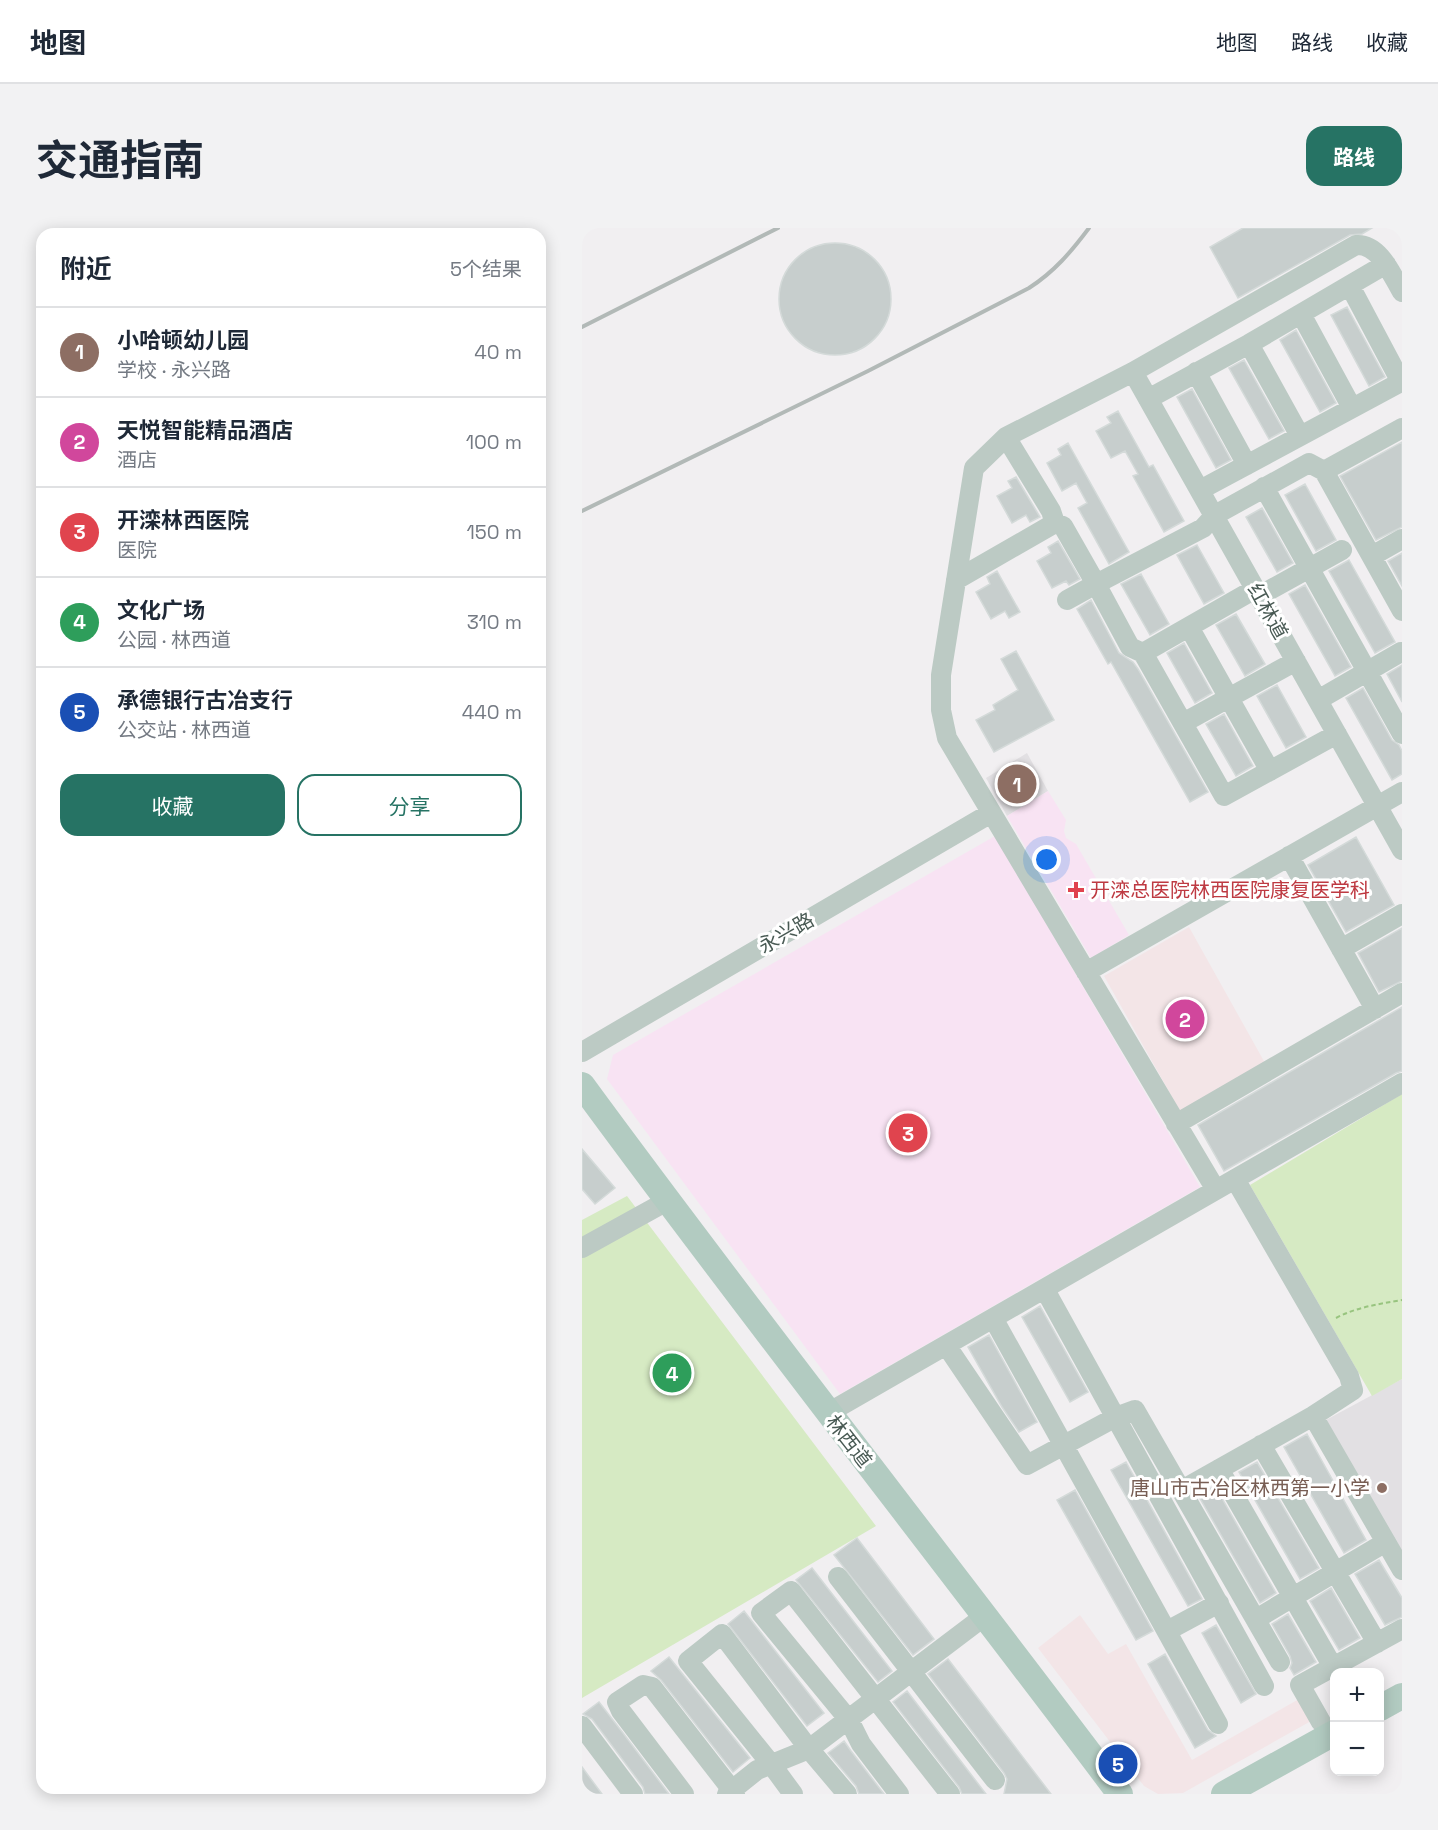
<!DOCTYPE html>
<html lang="zh">
<meta charset="utf-8">
<style>
body{margin:0;font-family:"Space Grotesk","Noto Sans SC",sans-serif;background:#f2f2f3;color:#1f2937}
.controls{position:absolute;right:18px;bottom:18px;display:grid;overflow:hidden;border-radius:12px;box-shadow:0 3px 15px #0003}
.controls button{width:54px;height:54px;display:grid;place-items:center;padding:0;border:0;border-bottom:2px solid #e0e1e3;background:#fff;color:#1f2937;font:30px sans-serif}
.you{position:absolute;left:465px;top:632px;width:21px;height:21px;margin:-15px;border:4px solid #fff;border-radius:50%;background:#1a73e8;box-shadow:0 0 0 9px #1a73e833}
.badge{display:grid;place-items:center;width:39px;height:39px;border-radius:50%;background:#267364;color:#fff;font-size:20px;font-weight:700}
.pin{position:absolute;translate:-50% -50%;border:3px solid #fff;box-shadow:0 2px 6px #0006}
.list{margin:0;padding:0;list-style:none}
h2{display:flex;justify-content:space-between;align-items:center;height:78px;margin:0;padding:0 24px;font-size:26px}
h2 small{font-size:20px;font-weight:400;color:#747a83}
.list li{display:grid;grid-template-columns:39px 1fr auto;gap:18px;align-items:center;box-sizing:border-box;height:90px;padding:0 24px;border-top:2px solid #e0e1e3}
.list b{display:block;font-size:22px;white-space:nowrap}
.list p{margin:0;font-size:20px;white-space:nowrap;color:#747a83}
.list em{font-size:20px;font-style:normal;color:#747a83}
.actions{display:flex;gap:12px;padding:18px 24px}
.actions a{flex:1;padding:14px 0;border:2px solid #267364;border-radius:18px;text-align:center;font-size:21px;color:#267364}
.actions .main{background:#267364;color:#fff}
.map{position:relative;flex:none;width:820px;height:1566px;overflow:hidden;border-radius:18px}
header{display:flex;align-items:center;gap:36px;box-sizing:border-box;height:84px;padding:0 30px;background:#fff;border-bottom:2px solid #e0e1e3}
header strong{font-size:28px}
nav{display:flex;gap:33px;margin-inline-start:auto;font-size:21px}
.intro{display:flex;align-items:center;justify-content:space-between;box-sizing:border-box;height:144px;padding:0 36px}
h1{margin:0;font-size:42px}
.button{padding:15px 27px;border-radius:18px;background:#267364;color:#fff;font-size:21px;font-weight:700}
main{display:flex;gap:36px;padding:0 36px}
aside{flex:1;background:#fff;border-radius:18px;box-shadow:0 3px 15px #0003}
.map>svg:first-child{display:block}
</style>
<header>
<strong>地图</strong>
<nav><a>地图</a><a>路线</a><a>收藏</a></nav>
</header>
<div class="intro"><h1>交通指南</h1><a class="button">路线</a></div>
<main>
<aside>
<h2>附近<small>5个结果</small></h2>
<ul class="list">
<li><span class="badge" style="background:#8d6e63">1</span><div><b>小哈顿幼儿园</b><p>学校 · 永兴路</p></div><em>40 m</em></li>
<li><span class="badge" style="background:#d1479c">2</span><div><b>天悦智能精品酒店</b><p>酒店</p></div><em>100 m</em></li>
<li><span class="badge" style="background:#e0444e">3</span><div><b>开滦林西医院</b><p>医院</p></div><em>150 m</em></li>
<li><span class="badge" style="background:#2e9e5b">4</span><div><b>文化广场</b><p>公园 · 林西道</p></div><em>310 m</em></li>
<li><span class="badge" style="background:#1a4fb4">5</span><div><b>承德银行古冶支行</b><p>公交站 · 林西道</p></div><em>440 m</em></li>
</ul>
<div class="actions"><a class="main">收藏</a><a>分享</a></div>
</aside>
<div class="map">
<svg width="820" height="1566" viewBox="0 0 820 1566">
<rect width="100%" height="100%" fill="#f1eff1"/>
<path fill="#f3e5e7" d="M607,699l76,136 -85,48 -76,-135z
M498,1387l28,39 18,-10 66,116 107,-61 12,22 -128,72 -25,1 -14,-8 -106,-138z"/>
<path fill="#e2e0e3" d="M445,525l21,38 -41,25 -21,-38z
M820,1151v175l-78,-133z"/>
<path fill="#f8e3f3" d="M466,563l18,29 -2,11 2,7 10,6 53,91 -38,23 -84,-142z
M413,608l205,351 -360,207 -233,-315 6,-24z"/>
<path fill="#d6eac3" d="M820,866v285l-30,17 -122,-211z
M45,968l249,330 -294,172v-478z"/>
<path fill="#c7cecd" stroke="#d4dad9" stroke-width="1.5" d="M661,0h129l-10,6 -12,1 -112,63 -28,-51z
M197 71a56 56 0 1 1 112 0a56 56 0 1 1-112 0Z
M765,79l38,70 -16,9 -38,-71z
M714,102l40,73 -16,9 -40,-72z
M662,132l40,71 -15,8 -40,-71z
M610,161l39,71 -15,8 -39,-71z
M536,183l31,56 4,-2 31,56 -20,11 -31,-56 5,-2 -13,-23 -14,7 -15,-27 15,-8 -4,-6z
M820,214v85l-26,13 -36,-64z
M486,215l61,109 -20,12 -31,-56 9,-5 -11,-20 -14,8 -15,-28 14,-8 -3,-6z
M434,249l24,40 -10,5 -4,-7 -14,8 -15,-27 15,-8 -4,-7z
M723,256l31,56 -20,11 -31,-56z
M680,280l31,55 -16,9 -31,-55z
M476,313l22,38 -11,6 -3,-4 -14,7 -15,-27 14,-8 -3,-6z
M615,317l27,48 -20,11 -27,-49z
M820,325v33l-14,-25z
M767,332l46,82 -20,11 -46,-82z
M415,343l23,41 -11,6 -4,-7 -14,8 -15,-27 14,-8 -3,-7z
M559,346l28,50 -19,11 -29,-51z
M723,357l46,82 -16,9 -46,-82z
M509,372l28,53 14,9 5,7 70,123 -18,10 -79,-140 -3,2 -31,-55z
M654,386l29,50 -20,12 -29,-51z
M602,415l28,50 -17,10 -28,-50z
M434,423l38,69 -60,32 -18,-32 19,-10 -2,-5 25,-15 -17,-31z
M820,437v37l-15,-28z
M695,457l29,52 -20,11 -29,-52z
M781,460l29,52 7,5 3,6v23l-10,6 -46,-82z
M642,486l29,52 -17,10 -30,-52z
M774,609l38,68 -48,27 -38,-67z
M820,700v53l-23,11 -21,-39z
M820,779v64l-6,2 -172,98 -26,-46z
M0,921l33,39 -20,16 -13,-15z
M458,1078l48,86 -18,10 -48,-85z
M407,1107l48,87 -18,10 -17,-25 -34,-60z
M725,1206l59,106 -22,13 -60,-106z
M544,1234l76,137 -14,7 -77,-136z
M675,1234l62,106 -19,11 -61,-107z
M633,1258l61,107 -16,10 -62,-108z
M493,1262l78,141 -17,9 -79,-140z
M275,1310l77,101 -21,16 -79,-100z
M797,1332l23,38v19l-17,8 -30,-51z
M230,1340l80,103 -14,11 -82,-102z
M749,1360l29,50 -21,12 -29,-49z
M162,1383l80,102 -17,13 -79,-102z
M706,1386l28,48 -22,13 -4,-7 2,-5 -2,-7 -18,-32z
M634,1397l40,69 -15,9 -39,-70z
M583,1426l43,76 8,6 -21,12 -47,-84z
M87,1429l81,101 -17,14 -72,-92 -10,-9z
M366,1431l103,135h-47l3,-15 -3,-6 -76,-99z
M325,1463l79,103h-24l-3,-7 -66,-85z
M17,1474l24,31 46,61h-24l-2,-7 -51,-68 -9,-5z
M262,1513l7,10 33,43h-25l-3,-8 -28,-33z
M0,1539l20,27h-20z"/>
<g fill="none" stroke-linecap="round" stroke-linejoin="round">
<path stroke="#98c47f" stroke-width="2" stroke-dasharray="4.5 3" stroke-linecap="butt" d="M754,1090c21,-11 43,-14 66,-18"/>
<path stroke="#bccac4" stroke-width="20" d="M719,86l51,94
M667,116l51,92
M551,144l269,478
M614,144l51,93
M566,171l101,-55 137,-80
M424,209l45,74 4,12
M742,243l78,-43
M682,259l138,247
M618,262l201,-108 -51,-96
M790,328l30,-17
M374,352l99,-57 8,3 33,58 107,-56 12,-13 94,-52 15,8 78,140
M677,368l83,-46
M485,372l29,-16 34,63 13,6 81,143 113,-62
M607,399l81,144
M561,425l112,-64
M736,472l83,-48
M601,495l113,-62
M707,628l86,153
M759,721l61,-35
M504,744l316,-180
M0,824l409,-239
M594,896l226,-131
M634,962l-269,-452 -6,-28v-35l33,-207 32,-31 127,-65 223,-127c23,-2 36,30 46,47
M0,1020l85,-47
M467,1069l215,389
M416,1099l220,397
M364,1117l81,120 89,-48 19,-7 145,252
M246,1185l574,-330
M731,1188l89,154
M679,1217l116,198
M637,1241l114,198
M600,1262l131,-74 40,-26 -4,-14 -114,-197
M256,1349l157,203
M674,1391l130,-77
M585,1403l52,-28
M739,1494l-21,-37 102,-56
M0,1498l51,68
M102,1566l-63,-83 -4,-9 26,-17 9,2 83,107
M145,1566l30,-24 52,-21 177,-134
M211,1566l-22,-30 -83,-103 34,-27 87,115 38,45
M317,1566l-38,-50 -12,-24 -88,-107 30,-22 159,203"/>
<path stroke="#b2cbc1" stroke-width="26" d="M0,857c175,239 360,472 538,709
M798,1480l22,-12
M642,1566l110,-61"/>
<path stroke="#b2b9b7" stroke-width="4" d="M0,99l196,-99
M0,283l286,-140 161,-83c25,-16 42,-36 60,-60"/>
</g>
<path fill="#e0444e" stroke="#fff" stroke-width="2" d="M491 653h6v6h6v6h-6v6h-6v-6h-6v-6h6z"/>
<circle fill="#8d6e63" stroke="#fff" stroke-width="2" cx="800" cy="1260" r="6"/>
<g text-anchor="middle" stroke-width="6" stroke-linejoin="round" paint-order="stroke">
<g font-size="20" fill="#495a54" stroke="#fff">
<text transform="translate(686 383) rotate(61)" y="7">红林道</text>
<text transform="translate(204 705) rotate(-30)" y="7">永兴路</text>
<text transform="translate(267 1213) rotate(52)" y="7">林西道</text>
</g>
<g font-size="20" fill="#be3a42" stroke="#fff" text-anchor="start">
<text x="508" y="669">开滦总医院林西医院康复医学科</text>
</g>
<g font-size="20" fill="#785e54" stroke="#fff" text-anchor="end">
<text x="788" y="1267">唐山市古冶区林西第一小学</text>
</g>
</g>
</svg>
<div class="controls">
<button>+</button>
<button>−</button>
</div>
<div class="you"></div>
<div class="pin badge" style="left:435px;top:556px;background:#8d6e63">1</div>
<div class="pin badge" style="left:603px;top:791px;background:#d1479c">2</div>
<div class="pin badge" style="left:326px;top:905px;background:#e0444e">3</div>
<div class="pin badge" style="left:90px;top:1145px;background:#2e9e5b">4</div>
<div class="pin badge" style="left:536px;top:1536px;background:#1a4fb4">5</div>
</div>
</main>
